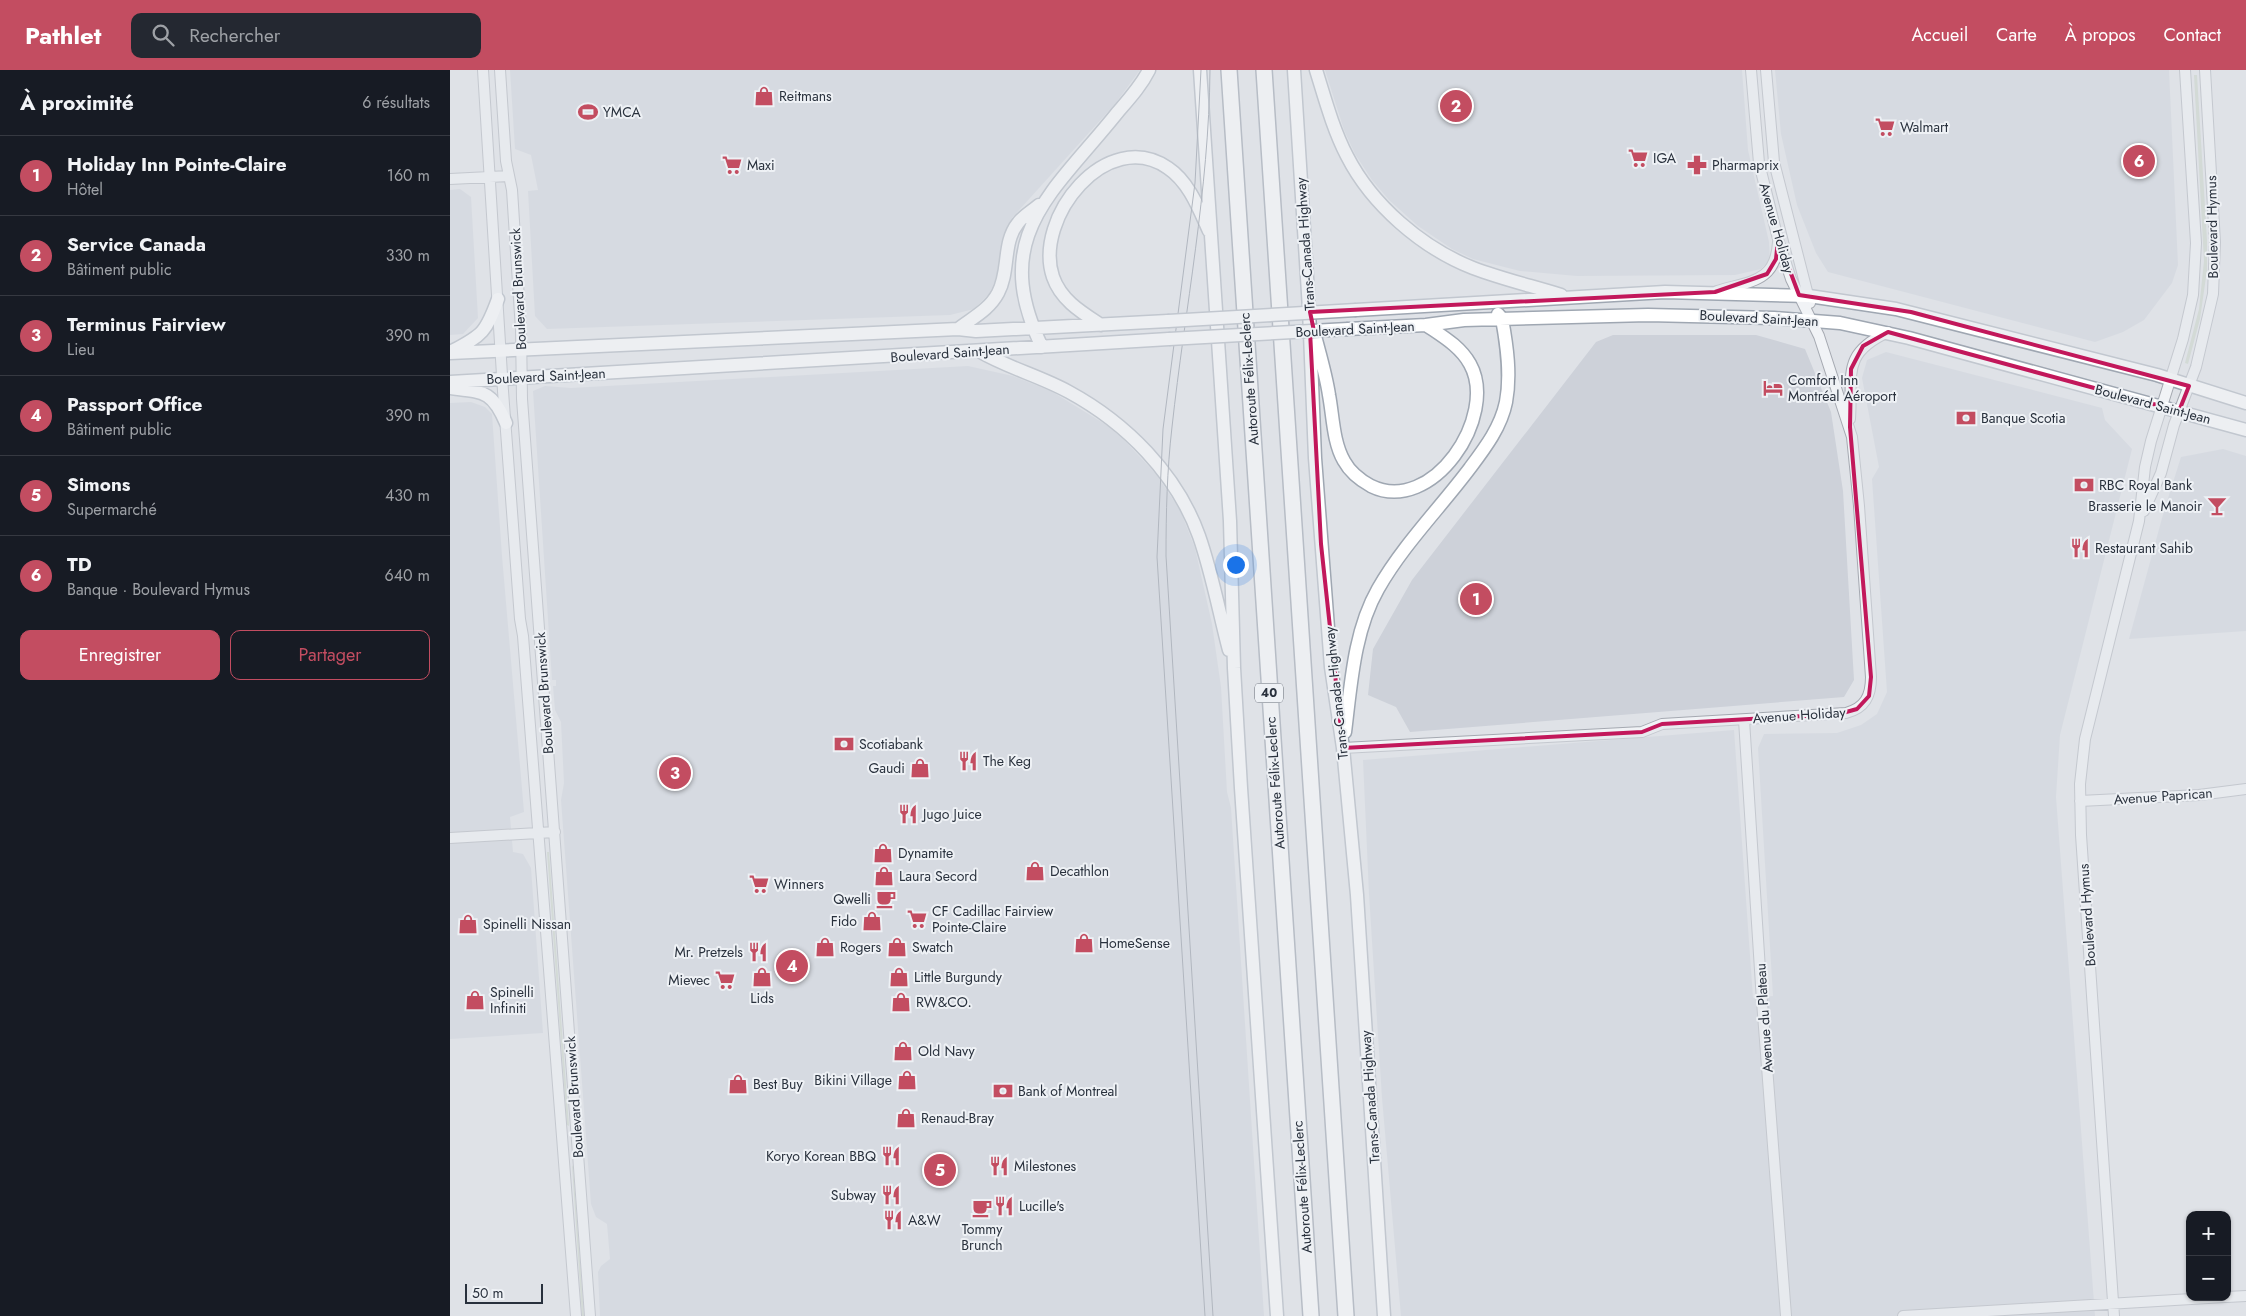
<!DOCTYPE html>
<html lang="fr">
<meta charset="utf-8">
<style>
body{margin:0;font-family:Jost,sans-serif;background:#242831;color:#f1f3f6}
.controls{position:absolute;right:15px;bottom:15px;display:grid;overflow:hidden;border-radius:10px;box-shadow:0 1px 4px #0004}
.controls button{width:45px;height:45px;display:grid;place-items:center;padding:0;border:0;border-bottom:1px solid #363941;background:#171b24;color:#f1f3f6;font:25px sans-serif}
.scale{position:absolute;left:15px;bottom:12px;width:78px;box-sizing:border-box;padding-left:5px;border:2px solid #29313d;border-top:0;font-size:14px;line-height:18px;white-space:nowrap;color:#29313d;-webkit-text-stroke:4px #eef1f5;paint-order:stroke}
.you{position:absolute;left:785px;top:494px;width:18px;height:18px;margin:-12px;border:4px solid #fff;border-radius:50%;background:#1a73e8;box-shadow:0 0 0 8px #1a73e833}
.badge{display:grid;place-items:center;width:32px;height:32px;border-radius:50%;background:#c34d61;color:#fff;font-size:16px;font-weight:700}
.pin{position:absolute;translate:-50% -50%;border:2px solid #fff;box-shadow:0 1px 5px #0006}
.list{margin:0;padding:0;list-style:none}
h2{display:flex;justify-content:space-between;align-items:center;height:65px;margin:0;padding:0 20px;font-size:21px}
h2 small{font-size:16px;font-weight:400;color:#9ea1a6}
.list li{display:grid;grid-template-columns:32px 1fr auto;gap:15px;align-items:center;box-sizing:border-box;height:80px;padding:0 20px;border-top:1px solid #363941}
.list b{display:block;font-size:19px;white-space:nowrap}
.list p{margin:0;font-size:16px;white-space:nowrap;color:#9ea1a6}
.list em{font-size:16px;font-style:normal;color:#9ea1a6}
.actions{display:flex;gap:10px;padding:15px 20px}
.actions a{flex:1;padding:11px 0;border:1px solid #c34d61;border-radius:10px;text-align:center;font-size:18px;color:#c34d61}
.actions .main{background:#c34d61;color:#fff}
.icon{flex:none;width:28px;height:28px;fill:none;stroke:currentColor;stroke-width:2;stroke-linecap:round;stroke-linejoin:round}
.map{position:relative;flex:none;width:1796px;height:1246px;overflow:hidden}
header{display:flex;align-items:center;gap:30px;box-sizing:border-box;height:70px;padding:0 25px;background:#c34d61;color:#fff}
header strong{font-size:24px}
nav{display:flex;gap:28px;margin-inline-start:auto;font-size:18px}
.search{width:350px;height:45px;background:#242831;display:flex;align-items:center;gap:12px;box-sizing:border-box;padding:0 18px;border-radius:10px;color:#9ea1a6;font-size:19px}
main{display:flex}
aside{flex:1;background:#171b24}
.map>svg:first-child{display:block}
</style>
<header>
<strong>Pathlet</strong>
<div class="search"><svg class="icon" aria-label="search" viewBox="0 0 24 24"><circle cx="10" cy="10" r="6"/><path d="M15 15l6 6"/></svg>Rechercher</div>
<nav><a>Accueil</a><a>Carte</a><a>À propos</a><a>Contact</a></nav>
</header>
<main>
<aside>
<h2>À proximité<small>6 résultats</small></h2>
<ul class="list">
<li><span class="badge">1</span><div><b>Holiday Inn Pointe-Claire</b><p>Hôtel</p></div><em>160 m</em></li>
<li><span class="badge">2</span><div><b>Service Canada</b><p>Bâtiment public</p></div><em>330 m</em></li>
<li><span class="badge">3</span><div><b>Terminus Fairview</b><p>Lieu</p></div><em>390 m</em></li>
<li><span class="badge">4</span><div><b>Passport Office</b><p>Bâtiment public</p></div><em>390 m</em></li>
<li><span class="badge">5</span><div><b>Simons</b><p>Supermarché</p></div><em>430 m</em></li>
<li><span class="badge">6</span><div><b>TD</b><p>Banque · Boulevard Hymus</p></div><em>640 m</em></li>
</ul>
<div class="actions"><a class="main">Enregistrer</a><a>Partager</a></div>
</aside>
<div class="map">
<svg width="1796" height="1246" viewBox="0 0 1796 1246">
<rect width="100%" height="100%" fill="#dfe2e7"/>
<path fill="#cdd1d9" d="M60,0h630l-25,34 -103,114 -10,23 -6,38 -7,15 -15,15 -24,6 -403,14 -12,-13 -7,-125 10,-1 -7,-35 -16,-6z
M875,0h417l6,80 21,92 1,18 -9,9 -26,6 -158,1 -57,-5 -47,-12 -21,-10 -34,-23 -29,-26 -17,-20 -17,-26 -11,-24z
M1325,0h394l9,195 -6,18 -28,37 -21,12 -28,10 -267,-70 -12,-19 -19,-48 -16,-71z
M10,119l11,8 7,121 -15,16 -13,1v-145z
M1163,265h143l49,14 26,63 12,79 11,189 -10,17 -434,35 -14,-25 -28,-12 5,-46 39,-69 184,-238z
M1436,282l216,56 3,12 27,29 -72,286 -4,62 39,519h-694l-19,-218 -13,-204 -6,-134 371,-30 19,268 20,-2 -15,-248 6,-14 73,-1 24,-8 16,-11 10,-22 -15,-213 7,-12 -17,-89 5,-18z
M518,296l45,10 38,15 57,35 17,15 31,33 24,36 15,38 17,76 9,63 6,105 4,16 33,508h-664l-2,-44 3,-6 9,-7 -3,-35 -11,-7 -5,-13 -30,-404 3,-17 -3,-61 -6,-12 -2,-24h3v-6h-4l-19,-289 12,-5 26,2z
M21,332l14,5 7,7 10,142 22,256 -14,5 3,35 10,2 8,14 12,165 -93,6v-636z
M1773,379l23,7v175l-117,8 35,-128 17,-54z"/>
<path fill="#c5d0c1" d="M1744,5h3l10,165v30l-7,49 -12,45 -3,-1 14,-54 5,-48z
M97,782h2l20,274 -2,-1z
M122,1095l1,2 11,149h-2z"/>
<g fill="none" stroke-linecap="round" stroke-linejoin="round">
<defs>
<path id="minor" d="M33,0l20,321 17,228 3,17 53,680
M50,0l6,91 6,29 9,140 1,69 68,917
M1316,0l8,92 36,141
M0,109l59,-3
M1267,221c32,-10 59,-8 61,-49
M1400,349c3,-45 -9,-65 38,-87
M1694,441l17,-38 13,-48 22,-58 17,-73 2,-52 -10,-172
M1294,650l18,281 24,315
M893,678l299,-16 20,-8 184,-11c19,-5 25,-17 25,-36l-12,-171 -7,-69 -33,-101 -28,-57 -13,-40 -19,-76 -8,-93
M1630,731l119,-6 47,-6
M0,768l105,-6
M1777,1227l19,-1
M1453,1246l322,-19
M1664,1246l-33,-481 -1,-51 5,-45 54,-218 6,-54 6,-26 32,-102 10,-44 3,-52 -11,-173"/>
<path id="major" d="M750,0l30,451 4,147 7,120 36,528
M844,0l15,239 6,149 16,209 12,81 14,147 27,421
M866,0c9,29 17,59 31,86 25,49 75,92 126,112 29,11 59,18 88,27
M906,240l309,-18 144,4 87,13 261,66 89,28
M651,255c-20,-13 -40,-25 -48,-48 -20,-59 54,-151 115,-109 21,14 31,41 41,63
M508,259c14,-11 31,-19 40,-36 12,-22 4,-50 20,-70 5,-7 14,-12 21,-18
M898,259l78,-4 38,-5 184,-5 126,3 66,5 69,15 337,92
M865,266c5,19 11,39 14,59 4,21 4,47 15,66 6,11 16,19 27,25 61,30 128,-70 99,-122 -10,-18 -28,-28 -44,-39
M592,277c-54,-111 11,-154 75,-234 12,-14 24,-27 32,-43
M2,281c31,-16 34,-19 46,-52
M529,281c29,17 61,25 90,41 57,31 108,82 130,144 13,37 20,76 30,114
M0,283l508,-24 18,2 192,-10
M0,312l719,-43
M0,318c33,4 42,2 56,35
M895,662c6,-48 9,-101 33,-143 25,-44 62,-81 92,-121 15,-20 31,-41 36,-66 5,-27 1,-56 -4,-83l-4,-5"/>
<path id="highway" d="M779,0l82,1246
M814,0l82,1246"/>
</defs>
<use href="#minor" stroke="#a5a9b1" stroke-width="12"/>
<use href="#major" stroke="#9fa7b2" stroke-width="15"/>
<use href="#highway" stroke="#88909d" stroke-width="18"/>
<use href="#minor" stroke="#f1f3f6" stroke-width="10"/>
<use href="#major" stroke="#fff" stroke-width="12"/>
<use href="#highway" stroke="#fff" stroke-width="15"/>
<path stroke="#7a828f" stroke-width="1" d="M751,0l-6,113 -32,246 -6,128 48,759
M760,0c-1,120 -25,238 -38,357 -5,43 -6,86 -6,129l47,760"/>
<defs>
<path id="major-bridge" d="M718,251l188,-11
M719,269l179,-10"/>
</defs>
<use href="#major-bridge" stroke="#9fa7b2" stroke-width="15" stroke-linecap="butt"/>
<use href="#major-bridge" stroke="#fff" stroke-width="12"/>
</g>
<path d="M0 0H1796V1246H0ZM1328,169l21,56 112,17 278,74 -10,25 -291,-79 -25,14 -12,23 -1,58 21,250 -2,19 -12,13 -18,5 -177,10 -20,8 -299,16 -22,-204 -11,-213h4l-4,-19 405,-20 52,-18 9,-15z" fill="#dfe2e7" fill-opacity=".55" fill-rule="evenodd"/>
<path fill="none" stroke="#c2185b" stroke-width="4" stroke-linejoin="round" d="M1328,169l21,56 112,17 278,74 -10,25 -291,-79 -25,14 -12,23 -1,58 21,250 -2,19 -12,13 -18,5 -177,10 -20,8 -299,16 -22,-204 -11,-213h4l-4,-19 405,-20 52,-18 9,-15z"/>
<defs>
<symbol id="shop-bare" viewBox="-9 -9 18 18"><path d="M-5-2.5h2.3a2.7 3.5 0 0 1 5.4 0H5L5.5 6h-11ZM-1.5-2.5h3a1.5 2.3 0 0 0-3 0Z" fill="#c34d61" stroke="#eef1f5" stroke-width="2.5" paint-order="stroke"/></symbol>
<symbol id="stadium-bare" viewBox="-9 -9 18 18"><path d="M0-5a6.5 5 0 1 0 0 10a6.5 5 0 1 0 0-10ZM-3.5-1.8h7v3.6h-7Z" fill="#c34d61" stroke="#eef1f5" stroke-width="2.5" paint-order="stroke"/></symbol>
<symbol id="supermarket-bare" viewBox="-9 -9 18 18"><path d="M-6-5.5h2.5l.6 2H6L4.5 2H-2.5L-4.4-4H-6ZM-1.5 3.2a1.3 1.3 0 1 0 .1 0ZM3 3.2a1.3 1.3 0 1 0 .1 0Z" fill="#c34d61" stroke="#eef1f5" stroke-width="2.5" paint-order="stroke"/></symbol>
<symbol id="pharmacy-bare" viewBox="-9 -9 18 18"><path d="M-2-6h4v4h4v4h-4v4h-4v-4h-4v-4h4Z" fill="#c34d61" stroke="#eef1f5" stroke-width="2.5" paint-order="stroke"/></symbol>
<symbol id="hotel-bare" viewBox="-9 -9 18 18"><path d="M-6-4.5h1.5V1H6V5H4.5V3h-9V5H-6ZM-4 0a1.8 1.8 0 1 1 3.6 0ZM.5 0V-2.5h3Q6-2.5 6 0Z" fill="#c34d61" stroke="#eef1f5" stroke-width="2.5" paint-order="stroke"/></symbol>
<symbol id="bank-bare" viewBox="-9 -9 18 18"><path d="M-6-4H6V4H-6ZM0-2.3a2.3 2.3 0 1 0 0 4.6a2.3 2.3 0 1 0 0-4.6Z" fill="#c34d61" stroke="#eef1f5" stroke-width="2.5" paint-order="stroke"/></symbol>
<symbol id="bar-bare" viewBox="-9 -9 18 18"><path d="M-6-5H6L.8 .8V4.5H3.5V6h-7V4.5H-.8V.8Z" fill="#c34d61" stroke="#eef1f5" stroke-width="2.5" paint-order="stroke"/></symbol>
<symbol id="restaurant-bare" viewBox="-9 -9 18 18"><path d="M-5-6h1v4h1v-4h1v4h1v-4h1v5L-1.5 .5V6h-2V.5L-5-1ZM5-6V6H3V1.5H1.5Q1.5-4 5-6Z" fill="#c34d61" stroke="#eef1f5" stroke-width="2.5" paint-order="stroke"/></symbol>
<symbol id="cafe-bare" viewBox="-9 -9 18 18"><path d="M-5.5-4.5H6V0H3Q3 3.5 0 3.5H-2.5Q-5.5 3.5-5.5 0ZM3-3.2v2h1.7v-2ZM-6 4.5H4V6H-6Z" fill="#c34d61" stroke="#eef1f5" stroke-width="2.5" paint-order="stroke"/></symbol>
</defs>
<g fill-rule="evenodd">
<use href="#shop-bare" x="300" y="12" width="28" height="28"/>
<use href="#stadium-bare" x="124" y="28" width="28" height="28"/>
<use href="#supermarket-bare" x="1421" y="43" width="28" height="28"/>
<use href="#supermarket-bare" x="1174" y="74" width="28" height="28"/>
<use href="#supermarket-bare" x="268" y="81" width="28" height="28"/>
<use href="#pharmacy-bare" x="1233" y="81" width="28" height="28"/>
<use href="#hotel-bare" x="1309" y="304" width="28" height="28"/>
<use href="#bank-bare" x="1502" y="334" width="28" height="28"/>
<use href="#bank-bare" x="1620" y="401" width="28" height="28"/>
<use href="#bar-bare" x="1753" y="422" width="28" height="28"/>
<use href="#restaurant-bare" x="1616" y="464" width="28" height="28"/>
<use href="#bank-bare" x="380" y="660" width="28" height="28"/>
<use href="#restaurant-bare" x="504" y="677" width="28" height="28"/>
<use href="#shop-bare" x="456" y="684" width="28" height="28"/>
<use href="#restaurant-bare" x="444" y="730" width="28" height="28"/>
<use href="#shop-bare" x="419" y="769" width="28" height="28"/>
<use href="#shop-bare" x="571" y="787" width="28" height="28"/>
<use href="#shop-bare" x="420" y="792" width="28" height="28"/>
<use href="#supermarket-bare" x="295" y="800" width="28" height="28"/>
<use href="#cafe-bare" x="422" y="815" width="28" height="28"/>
<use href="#supermarket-bare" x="453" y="835" width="28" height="28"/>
<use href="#shop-bare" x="408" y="837" width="28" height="28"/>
<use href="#shop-bare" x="4" y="840" width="28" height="28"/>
<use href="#shop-bare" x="620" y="859" width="28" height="28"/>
<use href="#shop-bare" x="361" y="863" width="28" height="28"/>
<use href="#shop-bare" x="433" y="863" width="28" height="28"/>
<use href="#restaurant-bare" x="294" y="868" width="28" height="28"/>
<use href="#shop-bare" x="298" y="893" width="28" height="28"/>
<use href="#shop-bare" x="435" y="893" width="28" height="28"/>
<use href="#supermarket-bare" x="261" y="896" width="28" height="28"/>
<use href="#shop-bare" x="11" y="916" width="28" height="28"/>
<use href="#shop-bare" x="437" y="918" width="28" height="28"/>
<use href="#shop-bare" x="439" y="967" width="28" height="28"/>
<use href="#shop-bare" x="443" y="996" width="28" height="28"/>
<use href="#shop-bare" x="274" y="1000" width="28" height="28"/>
<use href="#bank-bare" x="539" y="1007" width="28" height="28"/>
<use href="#shop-bare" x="442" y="1034" width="28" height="28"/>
<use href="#restaurant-bare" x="427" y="1072" width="28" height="28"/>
<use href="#restaurant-bare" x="535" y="1082" width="28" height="28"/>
<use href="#restaurant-bare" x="427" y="1111" width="28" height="28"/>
<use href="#restaurant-bare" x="540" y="1122" width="28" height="28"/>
<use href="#cafe-bare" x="518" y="1124" width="28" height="28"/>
<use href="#restaurant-bare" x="429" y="1136" width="28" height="28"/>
</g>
<g text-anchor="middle" stroke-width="4" stroke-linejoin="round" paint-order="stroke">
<rect fill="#eef1f5" stroke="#646b74" stroke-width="1" x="805" y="613.5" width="28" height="19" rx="4"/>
<g font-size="12" font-weight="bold" fill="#29313d">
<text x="819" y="627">40</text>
</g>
<g font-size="14" fill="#29313d" stroke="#eef1f5" text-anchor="start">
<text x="329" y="31">Reitmans</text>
<text x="153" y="47">YMCA</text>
<text x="1450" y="62">Walmart</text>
<text x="1203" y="93">IGA</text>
<text x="297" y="100">Maxi</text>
<text x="1262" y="100">Pharmaprix</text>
<text x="1338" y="315">Comfort Inn<tspan x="1338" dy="16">Montréal Aéroport</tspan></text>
<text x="1531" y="353">Banque Scotia</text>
<text x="1649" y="420">RBC Royal Bank</text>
<text x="1752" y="441" text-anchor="end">Brasserie le Manoir</text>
<text x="1645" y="483">Restaurant Sahib</text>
<text x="409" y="679">Scotiabank</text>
<text x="533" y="696">The Keg</text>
<text x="455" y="703" text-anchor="end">Gaudi</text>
<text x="473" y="749">Jugo Juice</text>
<text x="448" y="788">Dynamite</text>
<text x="600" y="806">Decathlon</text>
<text x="449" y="811">Laura Secord</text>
<text x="324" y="819">Winners</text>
<text x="421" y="834" text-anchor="end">Qwelli</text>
<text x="482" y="846">CF Cadillac Fairview<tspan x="482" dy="16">Pointe-Claire</tspan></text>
<text x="407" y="856" text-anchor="end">Fido</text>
<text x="33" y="859">Spinelli Nissan</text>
<text x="649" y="878">HomeSense</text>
<text x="390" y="882">Rogers</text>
<text x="462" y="882">Swatch</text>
<text x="293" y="887" text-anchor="end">Mr. Pretzels</text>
<text x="464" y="912">Little Burgundy</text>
<text x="260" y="915" text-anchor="end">Mievec</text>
<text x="40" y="927">Spinelli<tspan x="40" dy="16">Infiniti</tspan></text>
<text x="312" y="933" text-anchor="middle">Lids</text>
<text x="466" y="937">RW&amp;CO.</text>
<text x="468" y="986">Old Navy</text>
<text x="442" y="1015" text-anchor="end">Bikini Village</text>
<text x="303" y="1019">Best Buy</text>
<text x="568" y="1026">Bank of Montreal</text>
<text x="471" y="1053">Renaud-Bray</text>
<text x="426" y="1091" text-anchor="end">Koryo Korean BBQ</text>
<text x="564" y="1101">Milestones</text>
<text x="426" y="1130" text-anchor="end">Subway</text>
<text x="569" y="1141">Lucille's</text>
<text x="458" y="1155">A&amp;W</text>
<text x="532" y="1164" text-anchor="middle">Tommy<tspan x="532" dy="16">Brunch</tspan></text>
</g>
<g font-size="14" fill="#29313d" stroke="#eef1f5">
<text transform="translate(1762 157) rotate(-91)" y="5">Boulevard Hymus</text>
<text transform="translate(1327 158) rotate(74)" y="5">Avenue Holiday</text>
<text transform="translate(855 174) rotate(-94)" y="5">Trans-Canada Highway</text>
<text transform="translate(68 219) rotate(-93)" y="5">Boulevard Brunswick</text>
<text transform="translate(1309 248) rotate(3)" y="5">Boulevard Saint-Jean</text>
<text transform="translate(905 259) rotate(-3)" y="5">Boulevard Saint-Jean</text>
<text transform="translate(500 283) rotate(-4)" y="5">Boulevard Saint-Jean</text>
<text transform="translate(96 306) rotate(-3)" y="5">Boulevard Saint-Jean</text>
<text transform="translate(799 309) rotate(-94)" y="5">Autoroute Félix-Leclerc</text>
<text transform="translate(1703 334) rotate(15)" y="5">Boulevard Saint-Jean</text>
<text transform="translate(94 623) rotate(-94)" y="5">Boulevard Brunswick</text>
<text transform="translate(886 623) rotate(-96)" y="5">Trans-Canada Highway</text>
<text transform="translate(1349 645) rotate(-4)" y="5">Avenue Holiday</text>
<text transform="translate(825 713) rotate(-94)" y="5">Autoroute Félix-Leclerc</text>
<text transform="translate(1713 726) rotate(-4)" y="5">Avenue Paprican</text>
<text transform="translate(1637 845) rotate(-94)" y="5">Boulevard Hymus</text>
<text transform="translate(1314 948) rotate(-94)" y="5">Avenue du Plateau</text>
<text transform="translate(124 1027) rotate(-94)" y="5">Boulevard Brunswick</text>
<text transform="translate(920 1027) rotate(-94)" y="5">Trans-Canada Highway</text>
<text transform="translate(852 1117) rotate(-94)" y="5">Autoroute Félix-Leclerc</text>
</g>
</g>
</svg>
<div class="controls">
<button>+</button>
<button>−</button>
</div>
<div class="scale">50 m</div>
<div class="you"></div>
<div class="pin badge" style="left:1026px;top:529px">1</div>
<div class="pin badge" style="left:1006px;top:36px">2</div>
<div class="pin badge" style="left:225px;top:703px">3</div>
<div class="pin badge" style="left:342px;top:896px">4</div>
<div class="pin badge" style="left:490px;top:1100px">5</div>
<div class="pin badge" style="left:1689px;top:91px">6</div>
</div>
</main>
